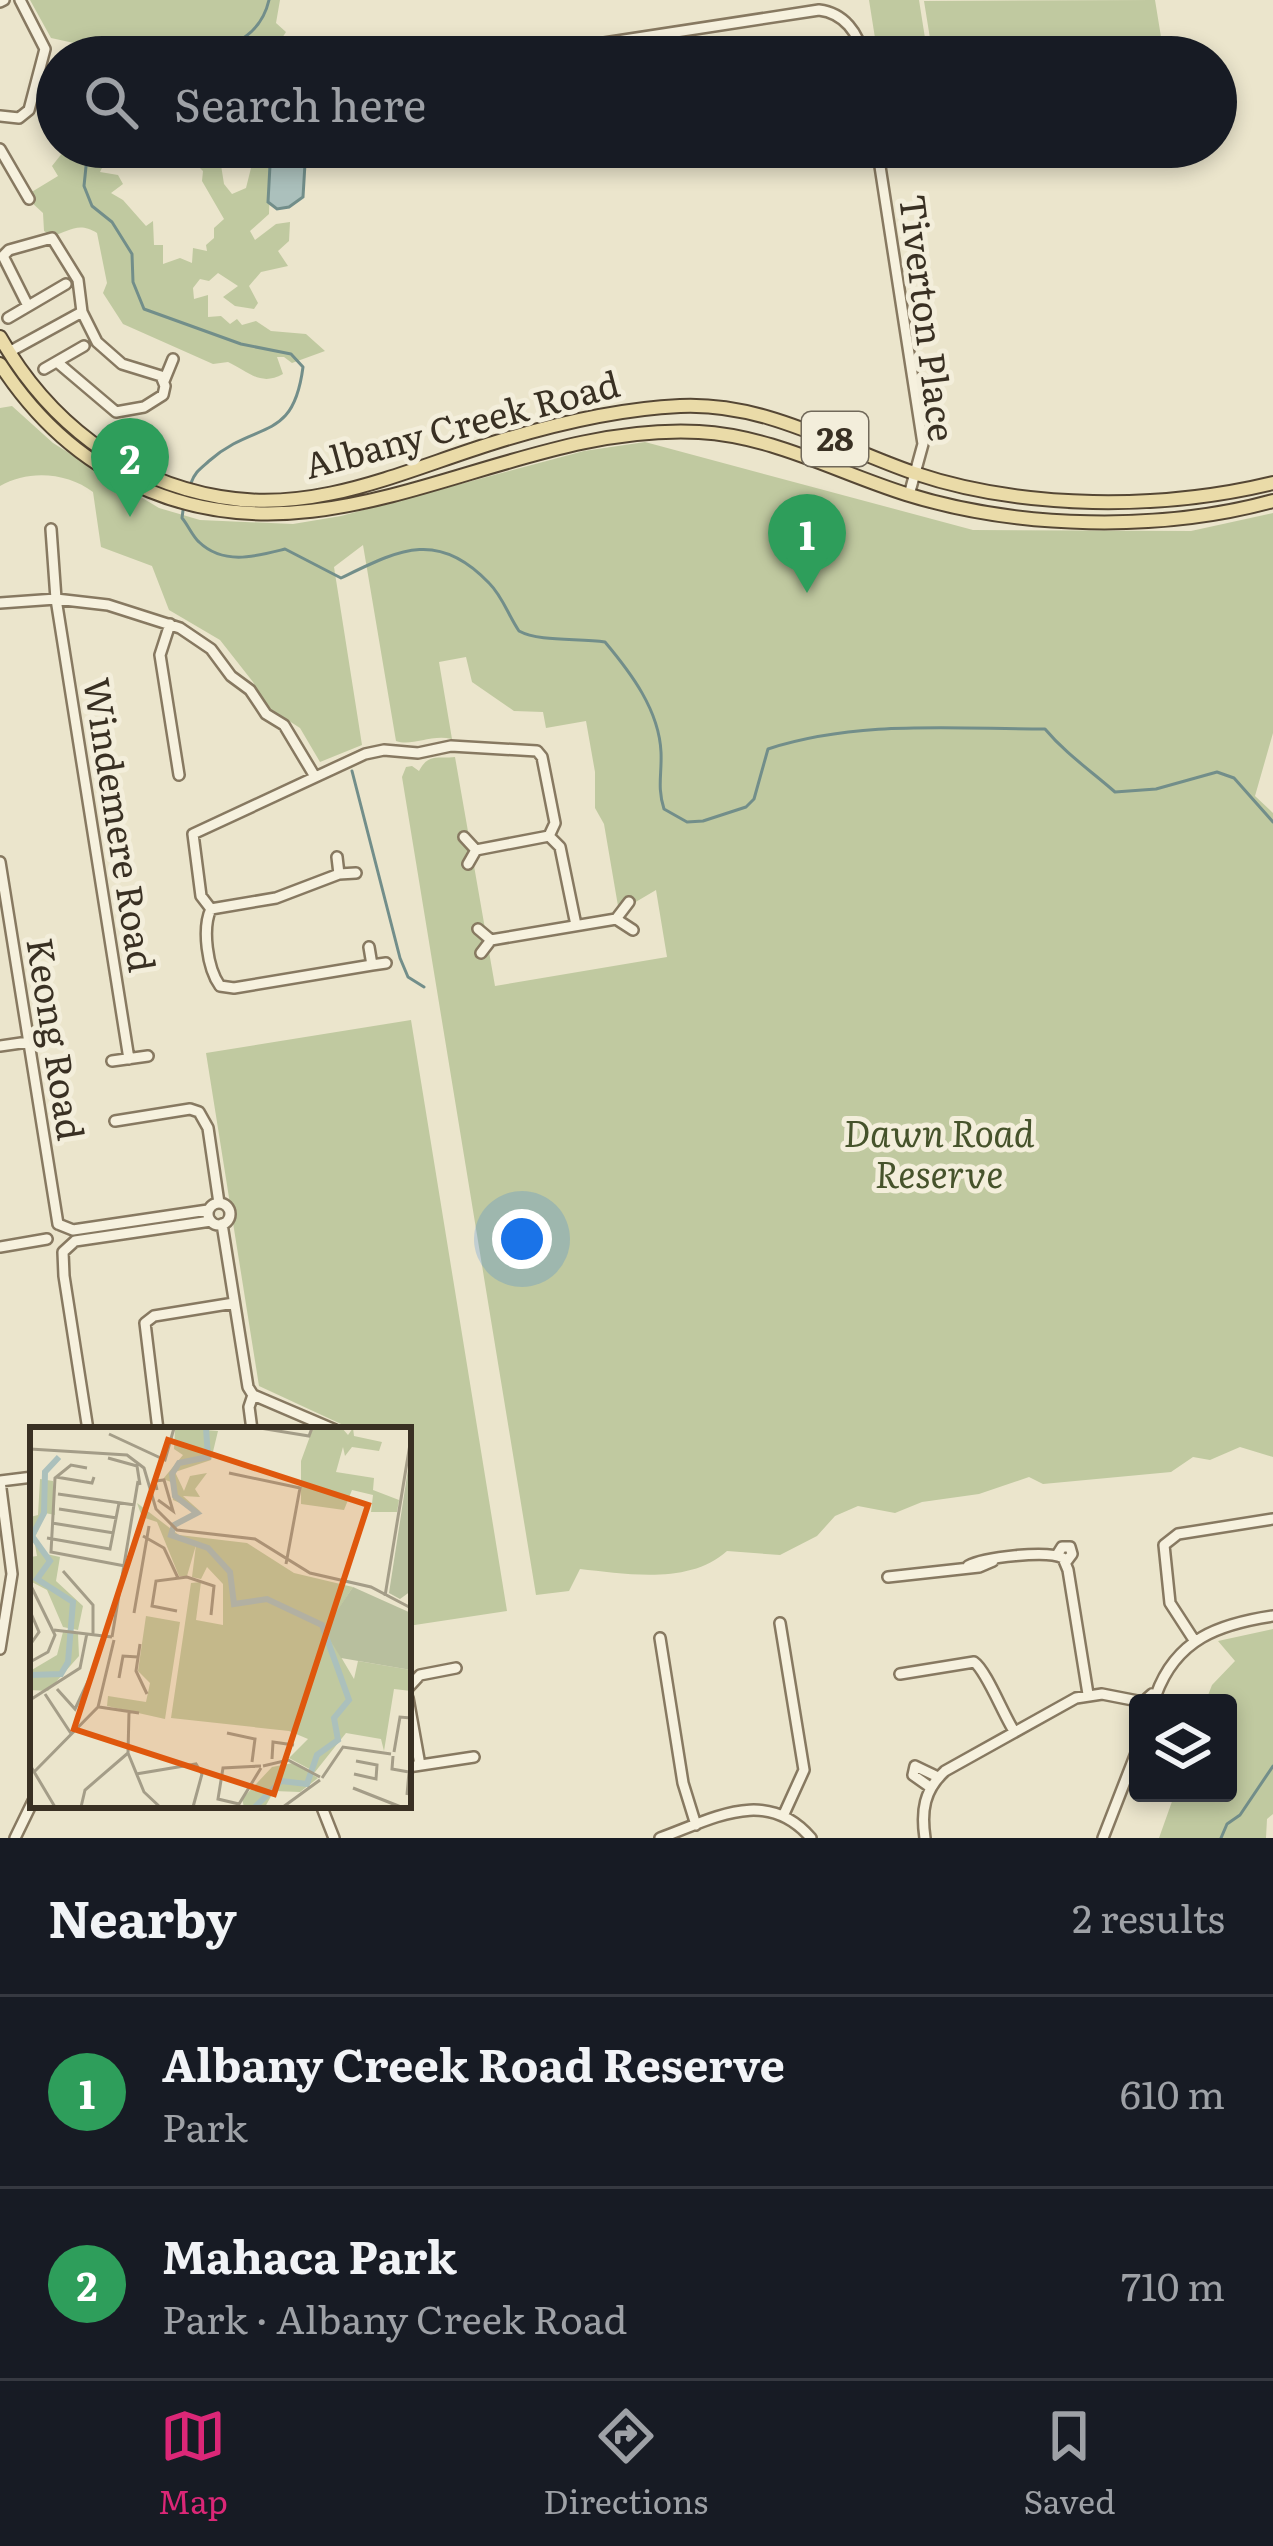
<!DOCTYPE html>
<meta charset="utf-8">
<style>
body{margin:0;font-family:Literata,serif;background:#20242c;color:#f1f3f6}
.controls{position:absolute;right:36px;bottom:36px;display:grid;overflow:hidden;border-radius:12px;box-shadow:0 6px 18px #0003}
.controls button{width:108px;height:108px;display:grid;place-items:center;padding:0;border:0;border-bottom:3px solid #363941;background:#171b24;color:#f1f3f6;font:60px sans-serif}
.you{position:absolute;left:522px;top:1239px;width:42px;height:42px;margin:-30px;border:9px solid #fff;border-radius:50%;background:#1a73e8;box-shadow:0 0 0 18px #1a73e833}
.badge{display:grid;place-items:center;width:78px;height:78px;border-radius:50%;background:#db2777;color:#fff;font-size:39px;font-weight:700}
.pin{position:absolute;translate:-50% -99px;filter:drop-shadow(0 3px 6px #0008)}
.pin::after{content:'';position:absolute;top:63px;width:42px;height:36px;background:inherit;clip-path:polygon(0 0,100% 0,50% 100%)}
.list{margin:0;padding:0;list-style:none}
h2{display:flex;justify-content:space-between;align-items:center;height:156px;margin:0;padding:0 48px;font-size:51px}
h2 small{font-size:39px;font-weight:400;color:#9ea1a6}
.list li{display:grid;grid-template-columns:78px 1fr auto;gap:36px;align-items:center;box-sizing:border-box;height:192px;padding:0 48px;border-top:3px solid #363941}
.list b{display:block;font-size:45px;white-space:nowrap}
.list p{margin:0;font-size:39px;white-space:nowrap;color:#9ea1a6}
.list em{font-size:39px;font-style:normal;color:#9ea1a6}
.icon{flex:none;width:66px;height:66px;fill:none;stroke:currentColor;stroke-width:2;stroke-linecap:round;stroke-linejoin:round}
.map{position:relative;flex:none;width:1273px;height:1838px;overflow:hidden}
.search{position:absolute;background:#171b24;box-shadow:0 6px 18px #0003;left:36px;right:36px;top:36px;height:132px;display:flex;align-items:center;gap:30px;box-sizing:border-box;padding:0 42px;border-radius:66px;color:#9ea1a6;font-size:45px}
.sheet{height:540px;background:#171b24}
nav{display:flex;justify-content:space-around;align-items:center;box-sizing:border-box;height:168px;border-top:3px solid #363941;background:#171b24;font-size:33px;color:#9ea1a6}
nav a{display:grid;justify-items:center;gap:6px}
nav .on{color:#db2777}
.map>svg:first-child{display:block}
</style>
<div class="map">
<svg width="1273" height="1838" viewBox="0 0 1273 1838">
<rect width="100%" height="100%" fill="#ebe5cc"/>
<path fill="#c0c9a0" d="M30,0h250l-4,23 10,9 -10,15 -14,2 1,8h-145l2,-4 -69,-15z
M869,0h50l9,57h-50z
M1155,0l7,43 -9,14h-220l-9,-56z
M67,147h45l-12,25 18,3 5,9 -12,9 12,7 23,26 7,-5 1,24h9v19l17,-6 12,5 1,-15 14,3 -1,-6 8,-7v-10l10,-9 -22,-38 1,-10 -9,-9 15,-15h24l-12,18 3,19 8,10 14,-6 8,-32 -6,-9h23l-2,67 -19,17 5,9 21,-16 14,-2 -1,19 -11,10 10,15 -27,6 -12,14 9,17 -4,6 -19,-3 -12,-9 15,-11 -20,-13 -9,8 -9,-2 -7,9 1,11 14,-4v22l13,-1 9,8 7,-5 5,6 14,-4 15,10 35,3 19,17 -33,12 -8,-6h-7l6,17c-23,13 -35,-3 -55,-12l-15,2 -90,-40 -20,-31 4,-10 -10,-50c-19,-12 -28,-1 -45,3l-8,-5 -1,-18 -13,-12v-8l28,-17 -6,-10z
M12,406l41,37 53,33 53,32 41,12 93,4 48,-8 243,-65 61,-9 328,88 218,1 82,-18v220l-18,63 18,17v644l-33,-10 -30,13 -17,-3 -22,15 -128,12 -14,-7 -50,17 -57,8 -27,11 -37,-7 -23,10 -18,20 -37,19 -53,-4c-37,34 -101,23 -147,18l-11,22 -33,4 -134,-818 4,-10 6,-1 7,5c9,-18 20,-12 36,-14l40,229 172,-29 -11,-67 -22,13 -16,3 -14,-82 -9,-16v-36l-9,-51 -40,7 -3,-16 -29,-1 -42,-29 -6,-25 -27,5 13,77c-22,-5 -40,8 -56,2l-33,-196 -29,22 28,178 -42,17 -20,-34 -34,-22 -13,-24 -33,-42 -51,-30 -17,-44 -51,-19 -8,-55c-25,-19 -64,-23 -93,-6v-78z
M411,1020l96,591 -99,15v-196h-54l-95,-44 -53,-333z
M1273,1629v185l-6,5 -1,19h-107l16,-45h53v-90h-23l7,-18 23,-24 -17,-20z"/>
<path fill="#abc0bc" stroke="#728e8a" stroke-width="3" d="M271,147h35l-3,50 -14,10 -12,2 -9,-7z"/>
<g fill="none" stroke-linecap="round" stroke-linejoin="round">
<path stroke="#728e8a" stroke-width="3" d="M204,57c31,-13 57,-22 65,-57
M88,147l-4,39 8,20 20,16 20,32 1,28 11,27 97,35 50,10 12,13c-10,77 -46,52 -94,94 -9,8 -14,11 -18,22
M184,503l-2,15c6,7 11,19 17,24 25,24 58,14 86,7l56,29c56,-27 96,-50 148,5 14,14 19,32 30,48 20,11 60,7 86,11 26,31 54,68 56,110 1,22 -4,35 3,57l23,13 16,-1 43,-14 8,-8 14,-50c90,-29 183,-20 277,-20 21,25 45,41 70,63l41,-3 61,-17 17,6 39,44
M352,771l48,187 8,19 16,10
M1221,1838l6,-14 13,-9 33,-49"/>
<defs>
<path id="minor" d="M0,2l4,-2
M513,57l306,-47c25,3 40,23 44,47
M0,116l19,2 10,-8 16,-61 -25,-49
M877,147l46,297 -14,51
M0,149l29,50
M28,306l-25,-50 6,-6 43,-12 26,42 4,32 15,30 25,22 39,12 4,10 -2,9 -19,12 -28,5 -59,-50
M8,318l58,-34
M9,352l73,-40
M44,369l40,-23
M164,381l9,-22
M51,529l5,70 73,460
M0,603l56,-4 52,6 72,23 31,21 20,27 19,14 16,24 18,11 30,50
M170,624l-10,31 19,120
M464,837l12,13 -8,14
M476,850l73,-14
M337,857l2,17 17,-1
M0,862l58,362
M629,902l-13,17 17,11
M211,909l65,-11 63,-24
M478,929l13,11 -10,13
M491,940l125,-21
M369,947l3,18 14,-2
M372,965l-138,23 -14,-2c-13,-18 -18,-58 -9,-77l-10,-13 -8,-62 172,-80 19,-4 34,3 33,-7 86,5 5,6 13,66 -6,13 11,11 16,78
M0,1046l28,-4
M112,1061l36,-5
M115,1121l75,-12 9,3 9,16 11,75
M208 1214a11 11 0 1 1 22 0a11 11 0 1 1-22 0Z
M58,1224l15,6 135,-20
M222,1224l26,163 5,8 82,35
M75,1241l-12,11 1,24 24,154
M75,1241l136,-20
M0,1247l47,-8
M158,1430l-13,-107 9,-7 80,-13
M252,1430l-3,-23 4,-12
M0,1481l33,-4
M1057,1555l5,-8h8l2,7 -6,8
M968,1566c16,-9 79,-16 95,-8l5,12 20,124
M888,1577l91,-10 14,-6
M780,1623l24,147 -20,44
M660,1638l23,145 13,42
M1194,1640l-24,-37 -6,-58 14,-11 95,-15
M0,1649l12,-75 -12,-93
M900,1674l74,-12c12,8 29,52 40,69
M408,1688l12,-13 36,-7
M1156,1695c20,-56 63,-71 117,-79
M408,1698l12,67
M408,1767l66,-10
M930,1787l-17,-12 2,-9 23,11
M321,1805l13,33
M15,1838l18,-37
M660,1838c53,-19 106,-52 151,0
M925,1838c-4,-27 -1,-48 20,-67l131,-73 26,-4 41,8 9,-8 9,9
M1103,1838l35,-90"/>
<path id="major" d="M0,337c48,84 123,143 220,160 96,17 183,-26 273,-54 61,-19 123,-34 187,-37 85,-4 156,40 234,67 110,37 247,37 359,10
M0,364c37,57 87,102 150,127 188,77 360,-69 549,-59 74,4 137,40 207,62 112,35 254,38 367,7"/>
</defs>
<use href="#minor" stroke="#877961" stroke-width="14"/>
<use href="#major" stroke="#554734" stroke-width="16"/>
<use href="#minor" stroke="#f6f1de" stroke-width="9"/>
<use href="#major" stroke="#eadba8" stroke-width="12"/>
</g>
<g text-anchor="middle" stroke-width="10" stroke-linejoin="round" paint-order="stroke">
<rect fill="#f3eedb" stroke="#71695a" stroke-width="3" x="802" y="412" width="66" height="54" rx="9"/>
<g font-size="33" font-weight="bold" fill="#393023">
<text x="835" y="451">28</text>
</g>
<g font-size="36" fill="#393023" stroke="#f3eedb">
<text transform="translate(927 318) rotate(83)" y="13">Tiverton Place</text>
<text transform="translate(462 425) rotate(-15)" y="13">Albany Creek Road</text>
<text transform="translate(119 825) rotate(81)" y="13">Windemere Road</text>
<text transform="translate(55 1039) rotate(81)" y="13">Keong Road</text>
</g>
<g font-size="36" font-style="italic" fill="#46532b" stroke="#f3eedb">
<text x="939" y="1147">Dawn Road<tspan x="939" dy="41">Reserve</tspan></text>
</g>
</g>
<g transform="translate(30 1427)">
<rect width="381" height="381" fill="#ebe5cc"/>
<path d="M145,1l43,3 -7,29 -36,12 9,19 6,-15 17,-3 -12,16 5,8 -17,-1 18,16 -28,-12 -2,-18 -8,-3 20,-24 -9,-6zM283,1h29l6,7 5,-7 1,8 28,6 -3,9 -27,-4 -7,9 -2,-9 -7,25 38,6 -1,12 26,10 -2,12h-26l2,-17 -21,-5 -8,20 -43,-6v-43zM10,52l13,2 2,34 -10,-2 -10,24 7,16 18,4 -4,24 27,25 -5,24 -15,-3 -16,-37 -17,-9v-24l7,-1 -7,-39 8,-2zM107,76l42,32 68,8 47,30 59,14 -28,43 29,49 4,-18 53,9v21l-17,-2 -10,62 -3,-12 -35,-6 -31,39 -26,-14 19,-19 -19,-8 -118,-13 20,-135 10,-1 -5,38 27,5v-41l-16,-17 -6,12 -9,-2 4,-32 -9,31h-8l-22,-54 -15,-5zM116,189l34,6 -15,97 -58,-13 1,-10 38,6 4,-19 -12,-12zM33,205l15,2 1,22 -31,35 -18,-1v-19l27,-16zM263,336l25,15 -18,14 -26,-1 -9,16h-21l-2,-8 30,-32z" fill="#c0c9a0"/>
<path d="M381,23v141l-11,8 -11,-6zM323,160l58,26v57l-70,-12 -17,-28z" fill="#b8bf9e"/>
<path fill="none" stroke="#abc0bc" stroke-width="6" d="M176,1l2,29 -29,6 -7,11 3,22 22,17 -23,12 -3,10 37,13 22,24 4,32 33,-5 55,26 27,75 -15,18 4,22 -21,15 -10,29 -26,-3 -26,26M0,248l31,-1 7,-12 5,-60 -36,-23 13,-18 -18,-25 12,-23 1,-41 14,-15"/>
<path fill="none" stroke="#a49d88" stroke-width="3" d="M230,1l49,8 3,-8M79,7l56,26 9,-32M0,22l97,6 17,13 12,41 21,21 78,9 55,34 61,14 40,21M78,31l29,8 3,19M57,41l-16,-3 -16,13 -4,74 74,14M199,46l71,15 -14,76M26,50l36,6 2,-6M127,63l-2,-9 9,-1 9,31 -15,-11M28,67l77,11M29,82l58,9M22,96l62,10M113,109l21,12 14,30M17,111l63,11 9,-46M33,144l30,34v29M0,157l25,51 -7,17 -18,10M355,169l26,-158M0,184l9,21 -9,13M147,184l-25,-5 4,-25 31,-4 27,9 -3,29M104,186l15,-87M24,203l58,7M82,210l26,-156M110,217l-4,27 11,23M89,251l4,-22 15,1M27,262l18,20 17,-36M15,267l27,41M0,273l50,-32 7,-35M69,280l40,6M99,285l-1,41 16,39 16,15M197,306l28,6 -3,23M364,325l6,-35 11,1M363,329l-1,13 17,3 -2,23M242,332l1,-17 21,3M0,338l25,42M231,339l-38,2 -5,31 21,5 22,-36M233,339l25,-6 32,17M4,345l64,-65 16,-67M106,347l60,-10 6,10 -9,33M324,347l22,5 1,-14 -21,-4M292,351l21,-31 48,7M323,361l48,19M51,380l4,-17 43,-37M253,380l37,-27"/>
<path fill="#df570d" fill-opacity="0.15" stroke="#df570d" stroke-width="6" d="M138,13l200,65 -94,289 -200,-65z"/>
<rect width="381" height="381" fill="none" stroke="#393023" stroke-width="6"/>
</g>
</svg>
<div class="controls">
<button><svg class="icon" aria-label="layers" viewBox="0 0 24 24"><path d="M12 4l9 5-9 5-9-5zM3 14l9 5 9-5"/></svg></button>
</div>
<div class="you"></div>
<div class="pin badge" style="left:807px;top:593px;background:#2e9e5b">1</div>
<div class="pin badge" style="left:130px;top:517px;background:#2e9e5b">2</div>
<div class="search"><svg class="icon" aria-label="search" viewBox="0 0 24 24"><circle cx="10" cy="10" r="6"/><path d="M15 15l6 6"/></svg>Search here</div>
</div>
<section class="sheet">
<h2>Nearby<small>2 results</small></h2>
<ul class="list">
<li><span class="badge" style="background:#2e9e5b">1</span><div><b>Albany Creek Road Reserve</b><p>Park</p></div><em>610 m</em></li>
<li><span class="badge" style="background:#2e9e5b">2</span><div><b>Mahaca Park</b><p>Park · Albany Creek Road</p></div><em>710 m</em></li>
</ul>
</section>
<nav>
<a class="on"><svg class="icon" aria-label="map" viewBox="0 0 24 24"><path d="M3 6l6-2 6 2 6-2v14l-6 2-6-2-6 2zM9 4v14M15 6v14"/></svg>Map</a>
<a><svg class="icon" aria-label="directions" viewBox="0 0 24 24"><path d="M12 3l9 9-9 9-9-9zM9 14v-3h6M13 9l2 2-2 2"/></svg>Directions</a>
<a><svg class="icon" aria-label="saved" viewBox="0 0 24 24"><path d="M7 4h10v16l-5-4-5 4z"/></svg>Saved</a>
</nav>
